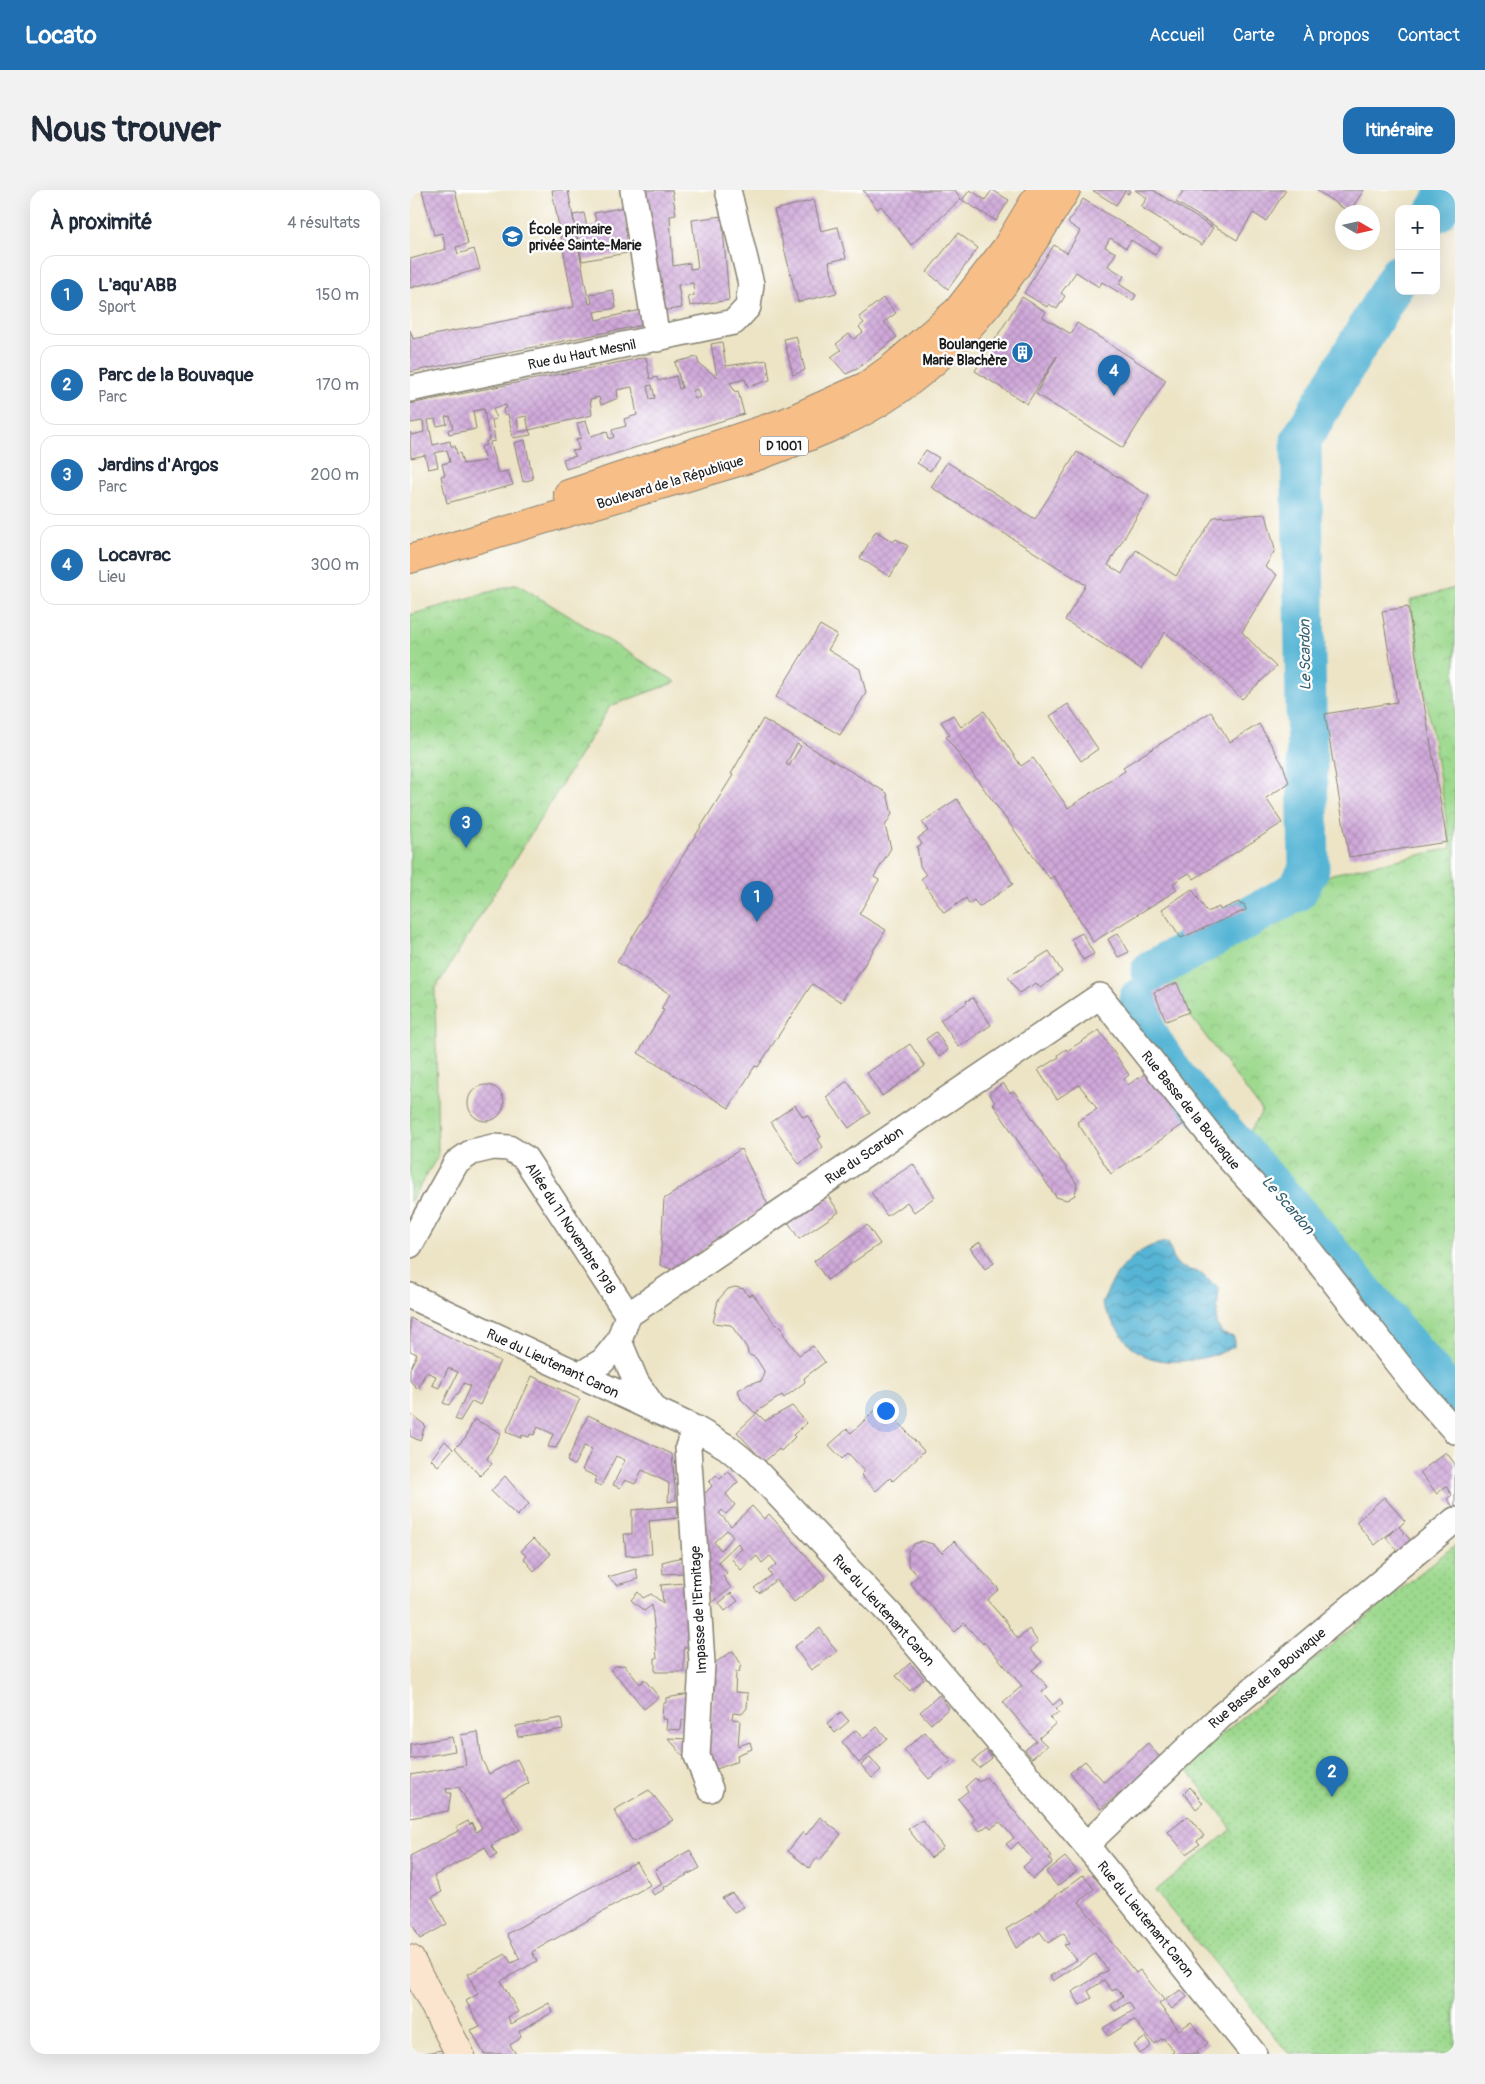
<!DOCTYPE html>
<html lang="fr">
<meta charset="utf-8">
<style>
body{margin:0;font-family:Pangolin,sans-serif;background:#f2f2f3;color:#1f2937}
.controls{position:absolute;right:15px;top:15px;display:grid;overflow:hidden;border-radius:10px;box-shadow:0 5px 20px #0002}
.controls button{width:45px;height:45px;display:grid;place-items:center;padding:0;border:0;border-bottom:1px solid #e0e1e3;background:#fff;color:#1f2937;font:25px sans-serif}
.compass{position:absolute;left:925px;top:15px;width:45px;height:45px;border-radius:50%;background:#fff;box-shadow:0 5px 20px #0002;rotate:99deg}
.you{position:absolute;left:475px;top:1220px;width:18px;height:18px;margin:-12px;border:4px solid #fff;border-radius:50%;background:#1a73e8;box-shadow:0 0 0 8px #1a73e833}
.badge{display:grid;place-items:center;width:32px;height:32px;border-radius:50%;background:#1f6fb2;color:#fff;font-size:16px;font-weight:700}
.pin{position:absolute;translate:-50% -41px;filter:drop-shadow(0 1px 2px #0008)}
.pin::after{content:'';position:absolute;top:26px;width:18px;height:15px;background:inherit;clip-path:polygon(0 0,100% 0,50% 100%)}
.list{margin:0;padding:0;list-style:none}
h2{display:flex;justify-content:space-between;align-items:center;height:65px;margin:0;padding:0 20px;font-size:21px}
h2 small{font-size:16px;font-weight:400;color:#747a83}
.list li{display:grid;grid-template-columns:32px 1fr auto;gap:15px;align-items:center;box-sizing:border-box;height:80px;margin:0 10px 10px;padding:0 10px;border:1px solid #e0e1e3;border-radius:15px}
.list b{display:block;font-size:19px;white-space:nowrap}
.list p{margin:0;font-size:16px;white-space:nowrap;color:#747a83}
.list em{font-size:16px;font-style:normal;color:#747a83}
.map{position:relative;flex:none;width:1045px;height:1864px;overflow:hidden;border-radius:15px}
header{display:flex;align-items:center;gap:30px;box-sizing:border-box;height:70px;padding:0 25px;background:#1f6fb2;color:#fff}
header strong{font-size:24px}
nav{display:flex;gap:28px;margin-inline-start:auto;font-size:18px}
.intro{display:flex;align-items:center;justify-content:space-between;box-sizing:border-box;height:120px;padding:0 30px}
h1{margin:0;font-size:35px}
.button{padding:12px 22px;border-radius:15px;background:#1f6fb2;color:#fff;font-size:18px;font-weight:700}
main{display:flex;gap:30px;padding:0 30px}
aside{flex:1;background:#fff;border-radius:15px;box-shadow:0 5px 20px #0002}
.map>svg:first-child{display:block}
</style>
<header>
<strong>Locato</strong>
<nav><a>Accueil</a><a>Carte</a><a>À propos</a><a>Contact</a></nav>
</header>
<div class="intro"><h1>Nous trouver</h1><a class="button">Itinéraire</a></div>
<main>
<aside>
<h2>À proximité<small>4 résultats</small></h2>
<ul class="list">
<li><span class="badge">1</span><div><b>L'aqu'ABB</b><p>Sport</p></div><em>150 m</em></li>
<li><span class="badge">2</span><div><b>Parc de la Bouvaque</b><p>Parc</p></div><em>170 m</em></li>
<li><span class="badge">3</span><div><b>Jardins d'Argos</b><p>Parc</p></div><em>200 m</em></li>
<li><span class="badge">4</span><div><b>Locavrac</b><p>Lieu</p></div><em>300 m</em></li>
</ul>
</aside>
<div class="map">
<svg width="1045" height="1864" viewBox="0 0 1045 1864">
<defs>
<pattern id="park-crowns" width="20" height="18" patternUnits="userSpaceOnUse" patternTransform="scale(1.25)"><rect width="20" height="18" fill="#9dd98e"/><path d="M2 6a3 3 0 1 1 6 0M12 15a3 3 0 1 1 6 0" fill="none" stroke="#87ba7a"/></pattern>
<pattern id="garden-dots" width="8" height="8" patternUnits="userSpaceOnUse" patternTransform="scale(1.25)"><rect width="8" height="8" fill="#9dd98e"/><path d="M2 2h.1M6 6h.1" fill="none" stroke="#87ba7a" stroke-width="1.8" stroke-linecap="round"/></pattern>
<pattern id="water-waves" width="16" height="10" patternUnits="userSpaceOnUse" patternTransform="scale(1.25)"><rect width="16" height="10" fill="#57b5d5"/><path d="M0 5q4-4 8 0t8 0" fill="none" stroke="#4792ac"/></pattern>
<pattern id="building-cross-hatch" width="8" height="8" patternUnits="userSpaceOnUse" patternTransform="scale(1.25)"><rect width="8" height="8" fill="#cfa8d9"/><path d="M0 0l8 8M0 8l8-8" fill="none" stroke="#b190ba"/></pattern>
</defs>
<rect width="100%" height="100%" fill="#fff"/>
<filter id="ink" filterUnits="userSpaceOnUse"><feTurbulence type="fractalNoise" baseFrequency=".02" numOctaves="2"/><feDisplacementMap in="SourceGraphic" scale="10" xChannelSelector="R" yChannelSelector="G"/><feConvolveMatrix kernelMatrix="1 2 1 2 8 2 1 2 1" color-interpolation-filters="sRGB"/></filter>
<filter id="wash" filterUnits="userSpaceOnUse"><feTurbulence type="fractalNoise" baseFrequency=".0096" numOctaves="4" result="noise"/><feDisplacementMap in="SourceGraphic" scale="20" xChannelSelector="R" yChannelSelector="G"/><feGaussianBlur stdDeviation="1.12" result="paint"/><feColorMatrix in="noise" values="0 0 0 0 0 0 0 0 0 0 0 0 0 0 0 0 0 1.4 0 .05"/><feComposite in="paint" operator="in"/></filter>
<g filter="url(#wash)">
<rect width="100%" height="100%" fill="#ede4c6"/>
<path fill="url(#park-crowns)" stroke="#5c7a55" d="M107,394l159,98 -66,24 -175,283 3,167 -28,46v-587z
M1045,398v831l-217,-267 24,-41 -101,-134 171,-103 119,-26 -41,-248z"/>
<path fill="url(#garden-dots)" stroke="#5c7a55" d="M1045,1355v509h-166l-134,-163 77,-62 -48,-64z"/>
<path fill="url(#water-waves)" stroke="#3a6878" d="M758,1052l6,18 6,7 20,6 19,16 -3,35 7,10 11,3v10c-24,12 -69,22 -94,6 -15,-9 -30,-34 -38,-49 10,-29 33,-59 66,-62z"/>
<g fill="none" stroke-linecap="round" stroke-linejoin="round">
<path stroke="#57b5d5" stroke-width="41" d="M1026,22l13,-22
M741,781l146,-80 12,-22 -8,-429 98,-165
M729,809l6,33 31,46 134,151 145,173"/>
</g>
<g id="blocks">
<path fill="url(#building-cross-hatch)" fill-rule="evenodd" d="M12,0h33l13,54 -12,3 2,7 16,-5 6,20 -70,19v-29l36,-10 -4,-16 -8,2z
M142,0h16l21,114 3,-1 -2,-9 23,-4 3,18 -22,4 2,8 45,-10 2,15 -233,47v-42l3,9 161,-32z
M232,0h30l4,25 -6,1 3,50 17,-3v6l8,-1 -6,-48 30,-4 7,84 -39,6 -2,-10h6l-1,-13 -15,2 4,23 -21,3z
M453,0h92l6,9 -50,46 -30,-39 -4,3z
M560,0l15,10 7,-10 17,10 -13,21 -34,-21z
M682,0h39l-3,4 -3,-3 -9,14z
M725,0h18l60,38 -11,17 -61,-38 6,-9z
M774,0h102l-20,31 -13,-8 -16,27 -61,-38z
M906,0h48l-15,22z
M673,9l77,47 -5,9 -24,-15 -5,8 -16,-10 -5,9 11,6 -8,13 16,10 -5,8 17,11 -3,6 -31,-19 -3,5 -23,-15 -15,21 4,3 -8,13 -8,-5 -2,3 -23,-14 30,-48 13,8 13,-22 -12,-8z
M404,10l7,31 17,-4 8,31 -17,4 8,31 -39,9 -24,-92z
M215,17l7,45 -50,9 -9,-46 11,-2 3,14 10,-2 -3,-12z
M548,43l20,15 -30,41 -21,-17z
M612,107l24,15 -3,5 28,17 6,-11 89,57 -43,68 -87,-54 21,-38 -30,48 -52,-33z
M473,108l13,15 -12,9 13,15 -40,32 -11,5 -15,-17 10,-7 -5,-6 13,-10 5,5 9,-7 -4,-5 5,-4 -5,-6z
M386,146l9,34 -12,5 -9,-36z
M312,152l4,24 41,-6 3,20 -22,7 -3,-8 -15,4 5,9 3,-1 6,23 -178,55 -3,-10 13,-3 -5,-5 8,-1 -3,-11 5,-1 -4,-15 9,-2 5,15 16,-5 2,8 5,-2 -2,-7 14,-4 -2,-7 13,-4 -5,-28 -15,3 1,8 -17,7 -2,-8 -9,2 2,16 -63,15 2,5 -18,3 -5,-24 -4,1 -1,-6 4,-1 -1,-3 -13,3 3,11 -4,1 3,21 -5,1v2l8,29 10,-2 5,14 -66,18 -6,-27 4,-1 -3,-11 8,-2 -3,-12 -12,3 3,14 -10,2 -3,-14 -14,3 -1,-26 2,3 12,-3 -1,-11 -13,2v-19l236,-47 4,22 7,-2 1,4 18,-5 3,13 3,-1 -7,-26 22,-5 2,7 18,13 -6,-33zM242,195l3,13 -5,1 -3,-13zM287,199l3,8 -5,2 -3,-8zM74,219l5,31 -3,2v3l-5,2 4,14 -22,3 -3,-11 -3,1 -2,-8h-4l-1,-5 -17,4 -5,-25 7,-1 2,7 10,-2 -2,-7 5,-1 3,12 -5,2 1,4 16,-3 11,-2 -3,-18zM116,226l3,14 -10,2 -2,-14z
M115,250l8,39 -10,3 -9,-39z
M516,260l13,8 -9,13 -13,-8z
M667,262l72,44 -41,69 14,9 14,-24 40,26 38,-59 52,-3 9,36 -10,17 12,8 -35,57 34,35 -34,32 -23,-22 -54,-45 -24,37 -76,-49 21,-35 -155,-98 16,-25 88,57z
M466,341l17,11 3,-3 12,7 -18,31 -30,-19z
M998,417l39,235 -98,15 -24,-143 72,-12 -15,-91z
M410,435l17,10 -9,15 32,19 6,24 -26,42 -64,-38z
M658,514l30,45 -17,12 -31,-45z
M574,521l37,55 12,-8 35,50 57,-37 -2,-4 88,-55 19,30 29,-18 24,41 6,18 -23,15 16,25 -88,56 -5,-6 -16,10 4,7 -84,52 -39,-66 -4,3 -104,-142 4,-2 -9,-13 12,-7 8,12z
M353,529l124,74 5,21 -7,12 6,22 -17,29 5,3 -20,34 27,16 -45,72 -29,-18 -54,83 -3,-1 -26,42 -91,-55 26,-43 -3,-1 9,-15 -53,-32 116,-187 -2,-1zM387,554l4,2 -12,20 -3,-2z
M547,609l56,85 -34,23 -5,-7 -5,4 -3,-6 -22,15 -23,-34 5,-4 -6,-9 -3,-19 5,-3 -4,-6 10,-7 -6,-9z
M782,699l15,23 12,-5 1,3 19,-8 2,3 3,-1 2,6 -65,28 -19,-29z
M672,743l12,21 -11,6 -12,-21z
M708,743l11,19 -11,5 -10,-18z
M639,761l13,21 -22,16 -4,-5 -17,10 -11,-16z
M767,793l12,29 -23,9 -12,-29z
M563,808l18,27 -32,22 -19,-27 27,-17 -1,-2z
M689,840l30,45 -5,4 4,6 21,-14 39,50 -77,53 -34,-52 20,-13 -6,-9 -12,-15 -22,14 -19,-29 21,-13 -1,-2 8,-6 1,2z
M526,842l12,18 -9,7 -13,-18z
M500,854l15,22 -43,30 -15,-23z
M437,891l23,32 -21,15 -23,-31z
M593,893l7,10 4,-2 63,93 -2,11 -8,5 -11,-3 -63,-93 2,-1 -6,-10z
M58 913a18 18 0 1 1 36 0a18 18 0 1 1-36 0Z
M385,915l8,12 4,-2 14,22 -3,2 5,8 -24,17 -28,-42z
M331,959l27,56 -94,65 -14,-5 4,-66z
M503,974l22,33 -21,15 -7,-10 -20,14 -16,-24z
M416,1003l13,19 -40,27 -12,-19z
M457,1035l13,19 -53,36 -13,-19z
M570,1052l14,21 -9,6 -15,-21z
M325,1097l9,2 4,7 5,-2 22,30 7,3 2,8 15,20 14,-9 12,16 -21,16 1,4 -21,16 -2,-3 -27,18 -14,-14 -3,-9 11,-6 13,-3 2,-10 -8,-13 -8,-4 -1,-6 -16,-23 -18,-2 5,-23 10,-11z
M0,1128l90,43 -20,44 -8,-4 -12,20 -5,-2 15,-33 -6,-3 -6,11h-2l-7,11 -6,-2 15,-31 -10,-4 -9,20 -7,-3 4,-9 -10,-4 -8,17 -8,-8v-12l7,-15 -7,-3z
M122,1186l48,23 -24,49 -8,-1 5,-13 -15,-7 -4,8 -4,-1 -1,3 -7,-2 -1,3 -15,-6z
M472,1214l42,47 -31,30 -3,-3 -14,13 -15,-16 4,-4 -17,-18 -6,6 -13,-14 18,-16 4,4z
M382,1216l15,17 -14,12 2,2 -14,14 -2,-2 -15,13 -27,-30 20,-19 8,8z
M0,1224l15,11 -5,16 -10,-5z
M178,1225l84,39 4,46 -8,2 1,-19 -27,-13 -7,14 -10,-4 -5,8 -7,-3 12,-25 -9,-4 -15,30 -7,-3 3,-6 -15,-7 10,-21 -8,-3 -10,19 -7,-4z
M64,1229l27,14 -14,26 5,5 -12,12 -25,-28 11,-11z
M35,1251l8,8 -15,17 -7,-7z
M1036,1262l9,12v45l-8,-10 5,-4 -6,-9 -9,8 -17,-22z
M318,1281l10,11 -12,12 9,11 -9,9 -4,-4 -3,3 12,13 21,-20 12,13 5,-5 57,64 -32,24 -18,-22 -17,13 -5,-5 18,-13 -4,-4 9,-7 -7,-8 -8,7 -5,-7 -16,14 -10,-12 11,-9 -4,-6 -20,19 9,11 -4,3 8,12 -22,17 -8,-108 11,-11 -3,-4 7,-7 4,4zM317,1340l6,7 -12,13 -7,-8z
M95,1286l24,28 -12,12 -26,-25z
M974,1307l21,24 -6,6 14,16 -12,12 -15,-17 11,-11 -22,18 -19,-23z
M267,1316l1,12 -29,3 3,33 -26,2 -2,-22h8v-24z
M123,1349l18,15 -17,17 -10,-12 2,-3 -5,-5z
M512,1351l11,3 9,9 12,-12 45,48 -12,11 22,25 -1,1 10,13 11,-10 9,13 -8,7 12,13 -10,8 16,17 -6,5 11,13 7,-6 3,4 -7,6 3,3 -9,6 5,6 -16,14 8,8 -15,12 -7,-8 11,-9 -33,-39 19,-16 -38,-44 -1,2 -19,-21 -9,9 -45,-49 8,-7 -10,-11v-14l6,-7z
M272,1367l1,16 -20,1 -1,-12z
M226,1379l2,10 -21,6 -9,-8z
M274,1393l6,64h-6v25h-29v-14h2l-5,-53 -8,6 -13,-11 7,-8 5,6 8,-4 12,9 -2,-18z
M321,1403l7,8 -13,10 -6,-8z
M410,1438l17,24 -26,18 -17,-23z
M323,1461l8,13 -2,8h-3l-1,20 13,1 -1,15 -5,6 -9,-1 -1,6 8,1 -2,26 12,-4 2,7 -15,6 1,6 -24,9 -7,-9 8,-79 -2,-18z
M500,1473l14,16 -14,12 -14,-15z
M214,1475l16,19 4,-5 15,18 -15,12 -22,-28 -12,-11 5,-4z
M280,1504l-2,26h-6l-1,10 -15,-1 1,-10h-5l1,-16h3v-5z
M529,1505l10,13 -18,16 -11,-12z
M431,1522l8,9 -14,12 -8,-10z
M151,1528l2,11 -45,8 -2,-11z
M467,1537l10,11 -28,25 -17,-21 14,-12 7,9z
M68,1542l4,28 7,14 28,-15 12,24 -27,15 18,32 -29,15 6,10 -6,3 -6,-11 -51,29 8,16 -10,5 15,27 -27,15 -10,-19v-64l48,-25 -1,-4 11,-6 2,4 2,-2 4,9 6,-4 -23,-41 -13,2 1,4h4l-3,18 -38,7v-43l56,-10 -5,-30z
M515,1542l26,29 -22,18 -25,-29z
M42,1547l3,14 -45,8v-15z
M258,1548l19,1 -1,20z
M738,1553l13,16 -60,50 -31,-36 15,-12 19,21z
M576,1560l6,8 -13,10 -6,-7z
M460,1567l11,13 -9,8 -11,-13z
M576,1587l66,79 -3,2 3,5 -19,16 -10,-12 9,-8 -14,-17 -7,7 -5,-5 8,-6 -14,-16 -9,6 -3,-3 -8,6 -8,-9 3,-3 -17,-20 10,-8 -3,-4 10,-9 4,4z
M780,1597l13,16 -7,6 -12,-16z
M239,1600l24,30 -40,22 -19,-32z
M778,1626l16,20 -7,5 3,3 -14,10 -18,-22z
M410,1627l21,17 -21,26 -3,-2 -8,10 -21,-17 15,-19 3,3z
M512,1630l21,27 -12,11 -23,-29z
M280,1660l10,18 -36,19 1,2 -11,6 -3,-5 11,-6 -7,-14z
M655,1667l12,14 -20,15 -11,-14z
M226,1672l14,23 -118,67 5,9 -36,20 17,31 -10,5 3,7 38,-21 4,9 -34,19 2,5 -2,3 -9,6 6,9h-32l-13,-24 9,-4 -14,-25 12,-7 -10,-20 38,-20 5,9 9,-4 -13,-25z
M673,1685l11,14 -15,13 57,71 4,-3 24,30 -5,4 20,26 12,-8 17,21 -11,9 2,2h-28l3,-3 -11,-13 -9,6 -20,-24 -26,16 -5,-8 31,-18 -5,-8 -14,9 -4,-6 12,-9 -6,-8 -5,3 -8,-11 -16,11 4,7 -12,7 -8,-13 36,-22 -13,-16 -42,27 -3,-5 27,-16 -13,-15 5,-1 -5,-11 -16,10 -8,-11 -24,16 -10,-19 24,-14z
M322,1703l12,14 -10,5 -12,-14z
M771,1800l6,7 -15,12 -7,-9z
M736,1847l5,9 -11,8 -6,-9z
M32,1860l3,4h-19v-1z"/>
</g>
</g>
<g filter="url(#ink)">
<use href="#blocks" fill-opacity="0" stroke="#848071" stroke-width="1"/>
<g fill="none" stroke-linecap="round" stroke-linejoin="round">
<defs>
<path id="minor" d="M223,0l24,149
M0,199l324,-67 14,-15 3,-23 -23,-94
M0,1055l46,-82 16,-11 21,-5 16,1 16,10 103,157
M0,1106l286,133 31,18 28,23 135,144 196,231 168,209
M218,1125l472,-319 125,158 63,69 129,165 38,43
M218,1125l-9,26 17,41 20,29
M170,1185l23,-14 16,-20
M286,1239l-8,18 14,216 -5,93 13,33
M676,1655l134,-128 235,-197"/>
<path id="secondary" d="M0,1769l50,95"/>
<path id="primary" d="M158,304l218,-72 80,-36 28,-20 64,-56 48,-62 35,-58
M0,369l345,-102c43,-16 86,-31 125,-55 84,-52 136,-130 186,-212"/>
</defs>
<use href="#minor" stroke="#848071" stroke-width="28"/>
<use href="#secondary" stroke="#848071" stroke-width="30"/>
<use href="#primary" stroke="#848071" stroke-width="30"/>
<use href="#minor" stroke="#fff" stroke-width="25"/>
<use href="#secondary" stroke="#fce5cf" stroke-width="28"/>
<use href="#primary" stroke="#f7be88" stroke-width="28"/>
</g>
</g>
<defs>
<symbol id="school-disc" viewBox="-11 -11 22 22"><circle r="9.5" fill="#1f6fb2" stroke="#fff"/><path d="M0-5L7-2L0 1L-7-2ZM-4 1L0 2.5L4 1V4Q0 6-4 4Z" fill="#fff"/></symbol>
<symbol id="building-disc" viewBox="-11 -11 22 22"><circle r="9.5" fill="#1f6fb2" stroke="#fff"/><path d="M-4-6H4V6H1V3H-1V6H-4ZM-2.5-4.3h1.7v1.8h-1.7ZM.8-4.3h1.7v1.8H.8ZM-2.5-1h1.7V.8h-1.7ZM.8-1h1.7V.8H.8Z" fill="#fff"/></symbol>
</defs>
<g fill-rule="evenodd">
<use href="#school-disc" x="90" y="34" width="25" height="25"/>
<use href="#building-disc" x="600" y="150" width="25" height="25"/>
</g>
<g text-anchor="middle" stroke-width="4.5" stroke-linejoin="round" paint-order="stroke">
<rect fill="#fff" stroke="#606060" stroke-width="1" x="350" y="246.5" width="48" height="19" rx="4"/>
<g font-size="12" font-weight="bold" fill="#1c1c1c">
<text x="374" y="260">D 1001</text>
</g>
<g font-size="14" font-weight="bold" fill="#1c1c1c" stroke="#fff" text-anchor="start">
<text x="119" y="44">École primaire<tspan x="119" dy="16">privée Sainte-Marie</tspan></text>
<text x="597" y="159" text-anchor="end">Boulangerie<tspan x="597" dy="16">Marie Blachère</tspan></text>
</g>
<g font-size="14" fill="#1c1c1c" stroke="#fff">
<text transform="translate(172 164) rotate(-11)" y="5">Rue du Haut Mesnil</text>
<text transform="translate(260 292) rotate(-17)" y="5">Boulevard de la République</text>
<text transform="translate(781 920) rotate(51)" y="5">Rue Basse de la Bouvaque</text>
<text transform="translate(454 965) rotate(-34)" y="5">Rue du Scardon</text>
<text transform="translate(161 1038) rotate(57)" y="5">Allée du 11 Novembre 1918</text>
<text transform="translate(143 1173) rotate(25)" y="5">Rue du Lieutenant Caron</text>
<text transform="translate(288 1420) rotate(-93)" y="5">Impasse de l'Ermitage</text>
<text transform="translate(474 1420) rotate(48)" y="5">Rue du Lieutenant Caron</text>
<text transform="translate(857 1488) rotate(-40)" y="5">Rue Basse de la Bouvaque</text>
<text transform="translate(736 1729) rotate(51)" y="5">Rue du Lieutenant Caron</text>
</g>
<g font-size="15" font-style="italic" fill="#37616f" stroke="#fff">
<text transform="translate(895 465) rotate(-91)" y="5">Le Scardon</text>
<text transform="translate(878 1015) rotate(49)" y="5">Le Scardon</text>
</g>
</g>
</svg>
<div class="controls">
<button>+</button>
<button>−</button>
</div>
<svg class="compass" viewBox="-18 -18 36 36"><path d="M0-13l5 13h-10z" fill="#e53935"/><path d="M0 13l5-13h-10z" fill="#747a83"/></svg>
<div class="you"></div>
<div class="pin badge" style="left:347px;top:732px">1</div>
<div class="pin badge" style="left:922px;top:1607px">2</div>
<div class="pin badge" style="left:56px;top:658px">3</div>
<div class="pin badge" style="left:704px;top:206px">4</div>
</div>
</main>
